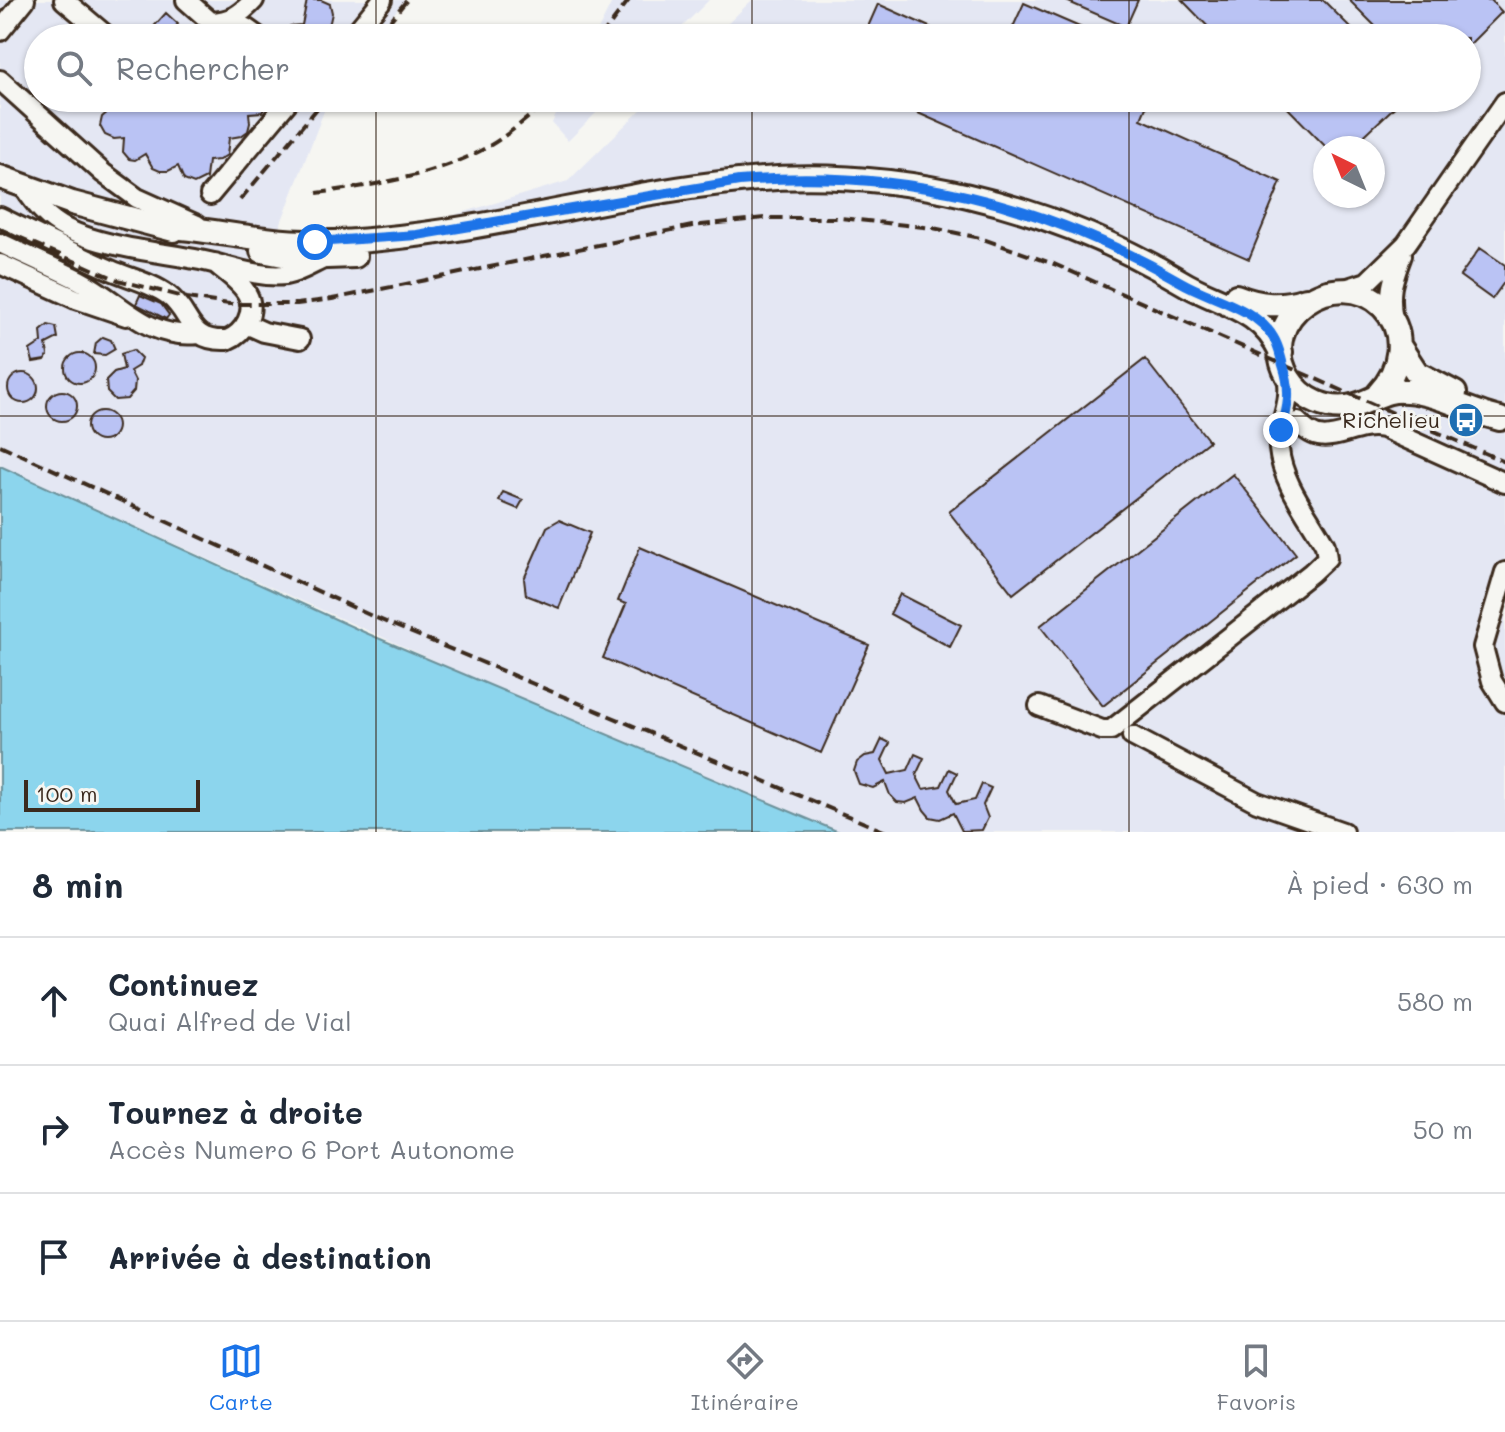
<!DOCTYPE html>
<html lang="fr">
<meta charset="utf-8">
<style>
body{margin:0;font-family:Mali,sans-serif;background:#f6f6f7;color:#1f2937}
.compass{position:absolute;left:1313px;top:136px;width:72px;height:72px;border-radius:50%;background:#fff;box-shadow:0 2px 6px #0004;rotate:317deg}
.scale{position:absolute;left:24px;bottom:20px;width:176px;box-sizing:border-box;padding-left:8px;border:4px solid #3b2a1e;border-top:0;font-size:22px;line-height:28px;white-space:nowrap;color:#3b2a1e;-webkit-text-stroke:6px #f6f6f2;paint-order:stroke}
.stop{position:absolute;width:24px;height:24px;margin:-18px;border:6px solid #1a73e8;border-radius:50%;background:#fff}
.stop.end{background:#1a73e8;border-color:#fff;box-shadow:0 2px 8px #0008}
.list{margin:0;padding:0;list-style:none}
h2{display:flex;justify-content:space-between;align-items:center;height:104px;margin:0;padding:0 32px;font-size:34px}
h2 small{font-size:26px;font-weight:400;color:#747a83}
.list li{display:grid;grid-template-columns:52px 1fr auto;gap:24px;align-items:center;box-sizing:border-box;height:128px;padding:0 32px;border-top:2px solid #e0e1e3}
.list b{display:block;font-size:30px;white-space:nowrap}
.list p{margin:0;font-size:26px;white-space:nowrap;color:#747a83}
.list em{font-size:26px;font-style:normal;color:#747a83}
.icon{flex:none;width:44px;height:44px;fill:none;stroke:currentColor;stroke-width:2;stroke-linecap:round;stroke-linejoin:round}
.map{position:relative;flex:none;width:1505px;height:832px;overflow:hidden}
.search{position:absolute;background:#fff;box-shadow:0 2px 6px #0004;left:24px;right:24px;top:24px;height:88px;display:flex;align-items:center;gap:20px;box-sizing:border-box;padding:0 28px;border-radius:44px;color:#747a83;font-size:30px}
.sheet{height:488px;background:#fff}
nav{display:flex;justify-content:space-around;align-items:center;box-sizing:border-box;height:112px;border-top:2px solid #e0e1e3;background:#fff;font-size:22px;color:#747a83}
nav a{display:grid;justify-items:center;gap:4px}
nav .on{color:#1a73e8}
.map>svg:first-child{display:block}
</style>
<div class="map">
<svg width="1505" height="832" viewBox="0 0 1505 832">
<rect width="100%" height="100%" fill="#f6f6f2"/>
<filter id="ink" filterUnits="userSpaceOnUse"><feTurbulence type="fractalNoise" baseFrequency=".0125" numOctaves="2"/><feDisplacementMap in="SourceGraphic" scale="16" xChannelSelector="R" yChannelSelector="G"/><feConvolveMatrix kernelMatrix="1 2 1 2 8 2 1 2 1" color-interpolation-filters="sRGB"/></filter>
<g filter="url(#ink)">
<path fill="#e4e7f3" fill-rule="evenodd" d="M0,0h405l-31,38h-336v60h291l-53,138 -9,35 301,-90 85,-83h814v-60h-754l39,-38h753v832h-666l-363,-153 -476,-213zM1325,148h48v48h-48z
M613,0h96l-38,38h-77z
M564,98h47l-43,43 -16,-18z"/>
<path fill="#8cd5ed" stroke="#6c919a" stroke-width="2" d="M0,466l366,167 473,199h-839z"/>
<path fill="#bac3f4" stroke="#3b2a1e" stroke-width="2" d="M307,0h14l9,4 2,9 -2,9 -8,6 -14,2 2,8h-32l12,-12 12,-1z
M1064,0h74l-12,27z
M1182,0h141l38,38h-142z
M1349,0h142l11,12 -35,35v-9h-80z
M1024,3l81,35h-97z
M878,4l76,34h-91z
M166,13l12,11 -6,7 8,7h-24l-7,-6z
M121,98h29l2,8 22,-8h97l-9,14 -13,1 1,10 -2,8 -7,5 -12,2 -2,17 -8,5 -11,1 -2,17 -12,6 -10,-4 -6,-14 -10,5h-8l-7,-3 -8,-14 -10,6 -6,-1 -6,-7 1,-14 -10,1 -9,-4 -5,-9 2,-9 7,-6 12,-3z
M884,98h266l-9,21 140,63 -32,77z
M1278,98h126l-53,50h-24z
M1480,248l25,17v16l-13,18 -32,-23z
M140,295l21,9 8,11 -3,4 -30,-15z
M48,325l8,2 2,11 -12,6 2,11 -3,5 -12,2 -3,-12 12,-8 -1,-11z
M103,337l8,3 4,9 -10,6 -11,-1 2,-11z
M133,350l8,8 -3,8 -8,5 5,10 -1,10 -7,8 -12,1 -8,-8 -1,-12 8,-8 10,-3 -3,-15z
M65 368a15 15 0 1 1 30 0a15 15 0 1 1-30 0Z
M1145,359l64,82 -196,153 -64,-82z
M8 388a15 15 0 1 1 30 0a15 15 0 1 1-30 0Z
M47 406a15 15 0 1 1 30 0a15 15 0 1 1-30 0Z
M87 426a15 15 0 1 1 30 0a15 15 0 1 1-30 0Z
M1233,474l63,80 -193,152 -63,-80z
M503,492l20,8 -5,9 -19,-8z
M559,520l31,13 -31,75 -33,-13 -2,-16 23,-52z
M640,547l229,98 -48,108 -218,-95 23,-54 -8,-3z
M900,594l61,31 -11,22 -60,-33z
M882,739l8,4 -8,17 7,14 19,-4 7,-16 9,4 -8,17 7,14 18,-3 8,-17 8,4 -8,17 7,14 19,-4 7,-16 9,4 -8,17 5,13 -6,12 -20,1 -9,-18 -13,6 -10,-2 -6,-7 -6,-12 -12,5 -9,-1 -7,-7 -5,-13 -12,6 -14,-4 -5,-13 3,-9 8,-6 10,-2z"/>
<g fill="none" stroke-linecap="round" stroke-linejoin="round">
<defs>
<path id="minor" d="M64,0l45,38
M186,0l43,38
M229,21l17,7 14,10
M211,22c20,-1 29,-7 43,-22
M0,31l25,-31
M351,38l31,-38
M0,80l103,93 34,25 60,27
M23,186c12,18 24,33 44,43 36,18 93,23 133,31 26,5 58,18 85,15 14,-2 27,-11 40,-17
M210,195l81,-97
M0,217c37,18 74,37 111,53 18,8 41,13 57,25 25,19 18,47 59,45 17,-7 30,-28 20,-46 -6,-12 -22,-22 -32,-31
M0,243c26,12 53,24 79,37 43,22 67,60 120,54
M0,264l76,35 50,17
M1345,289l22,-7 39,-38 99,-142
M1393,321c-5,-29 -1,-39 9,-66
M246,324l18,8 36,7
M1298,422c27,33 52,-1 85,6l122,55
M1505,572l-22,75 9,34 13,21
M1039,706l63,24h9l200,-157 16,-15 -2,-13c-16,-29 -43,-62 -46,-96 -2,-26 14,-44 8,-74
M1132,736l125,66 86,30"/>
<path id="major" d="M0,177l72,26 102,27
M163,226c35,3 68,9 102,13 38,5 77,4 115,0 121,-11 238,-46 359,-58 153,-16 309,22 441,100 39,24 79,25 101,71
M262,251l37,7 56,-2
M1236,296c25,10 45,11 70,3
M1400,347l17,26 38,20
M1378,394c23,-24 30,-61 5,-87 -46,-46 -129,11 -95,70 14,23 41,36 68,28 20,-6 28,-16 51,-14 30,2 63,21 93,28"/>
</defs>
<use href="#minor" stroke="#3b2a1e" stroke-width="24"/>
<use href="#major" stroke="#3b2a1e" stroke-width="28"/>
<use href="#minor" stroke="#f6f6f2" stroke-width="18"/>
<use href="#major" stroke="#f6f6f2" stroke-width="22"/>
<path stroke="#3b2a1e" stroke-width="4" stroke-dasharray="12 6" stroke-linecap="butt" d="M376,38l31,-38
M600,38l29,-38
M317,193c53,-7 109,-16 157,-39 28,-13 53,-35 76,-56
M240,200l86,-102
M0,229l118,51 69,18 42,6h68l35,-5 360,-73 73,-8h75l93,10 47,10 74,26 451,198
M0,445l374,172 512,215"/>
</g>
</g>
<g fill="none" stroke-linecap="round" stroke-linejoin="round" filter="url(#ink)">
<path stroke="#1a73e8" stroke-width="10" d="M315,242l102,-7 322,-54c161,-13 302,20 442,101 29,17 74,25 92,55 6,9 7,18 10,28 8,24 6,41 -2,65"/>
</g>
<path fill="none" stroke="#3b2a1e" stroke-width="2" stroke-opacity="0.55" d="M376,0v38M752,0v38M1129,0v38M376,98v734M752,98v734M1129,98v734M0,416h1505"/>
<defs>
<symbol id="bus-disc" viewBox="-11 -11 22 22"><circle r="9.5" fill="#1f6fb2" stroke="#f6f6f2"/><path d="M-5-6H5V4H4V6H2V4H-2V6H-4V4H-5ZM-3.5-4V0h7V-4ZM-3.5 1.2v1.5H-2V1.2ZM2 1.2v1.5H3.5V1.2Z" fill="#fff"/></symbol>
</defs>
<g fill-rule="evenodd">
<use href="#bus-disc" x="1446" y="400" width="40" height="40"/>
</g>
<g text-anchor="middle" stroke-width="6" stroke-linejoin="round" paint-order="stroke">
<g font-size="22" fill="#3b2a1e" stroke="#f6f6f2" text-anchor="end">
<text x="1440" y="428">Richelieu</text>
</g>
</g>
</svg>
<svg class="compass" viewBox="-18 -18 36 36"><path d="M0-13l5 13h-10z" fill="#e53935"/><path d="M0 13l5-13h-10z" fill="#747a83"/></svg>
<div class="scale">100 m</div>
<div class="stop" style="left:315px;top:242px"></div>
<div class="stop end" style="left:1281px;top:430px"></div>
<div class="search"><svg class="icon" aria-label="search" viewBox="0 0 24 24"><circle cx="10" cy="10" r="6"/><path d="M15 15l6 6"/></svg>Rechercher</div>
</div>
<section class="sheet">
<h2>8 min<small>À pied · 630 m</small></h2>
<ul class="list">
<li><svg class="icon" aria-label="ahead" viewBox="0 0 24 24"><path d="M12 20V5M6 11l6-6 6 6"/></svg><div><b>Continuez</b><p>Quai Alfred de Vial</p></div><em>580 m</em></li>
<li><svg class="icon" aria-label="right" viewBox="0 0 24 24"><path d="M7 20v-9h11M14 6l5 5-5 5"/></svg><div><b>Tournez à droite</b><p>Accès Numero 6 Port Autonome</p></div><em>50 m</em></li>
<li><svg class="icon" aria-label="arrive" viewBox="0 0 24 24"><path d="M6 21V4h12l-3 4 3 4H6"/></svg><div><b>Arrivée à destination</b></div></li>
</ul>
</section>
<nav>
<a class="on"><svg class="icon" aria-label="map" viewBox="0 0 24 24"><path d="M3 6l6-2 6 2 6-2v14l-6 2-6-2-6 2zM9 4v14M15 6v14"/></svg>Carte</a>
<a><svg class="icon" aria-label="directions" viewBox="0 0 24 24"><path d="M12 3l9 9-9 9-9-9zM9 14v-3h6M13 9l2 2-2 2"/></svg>Itinéraire</a>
<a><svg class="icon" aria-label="saved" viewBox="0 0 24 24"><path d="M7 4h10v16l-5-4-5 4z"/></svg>Favoris</a>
</nav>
